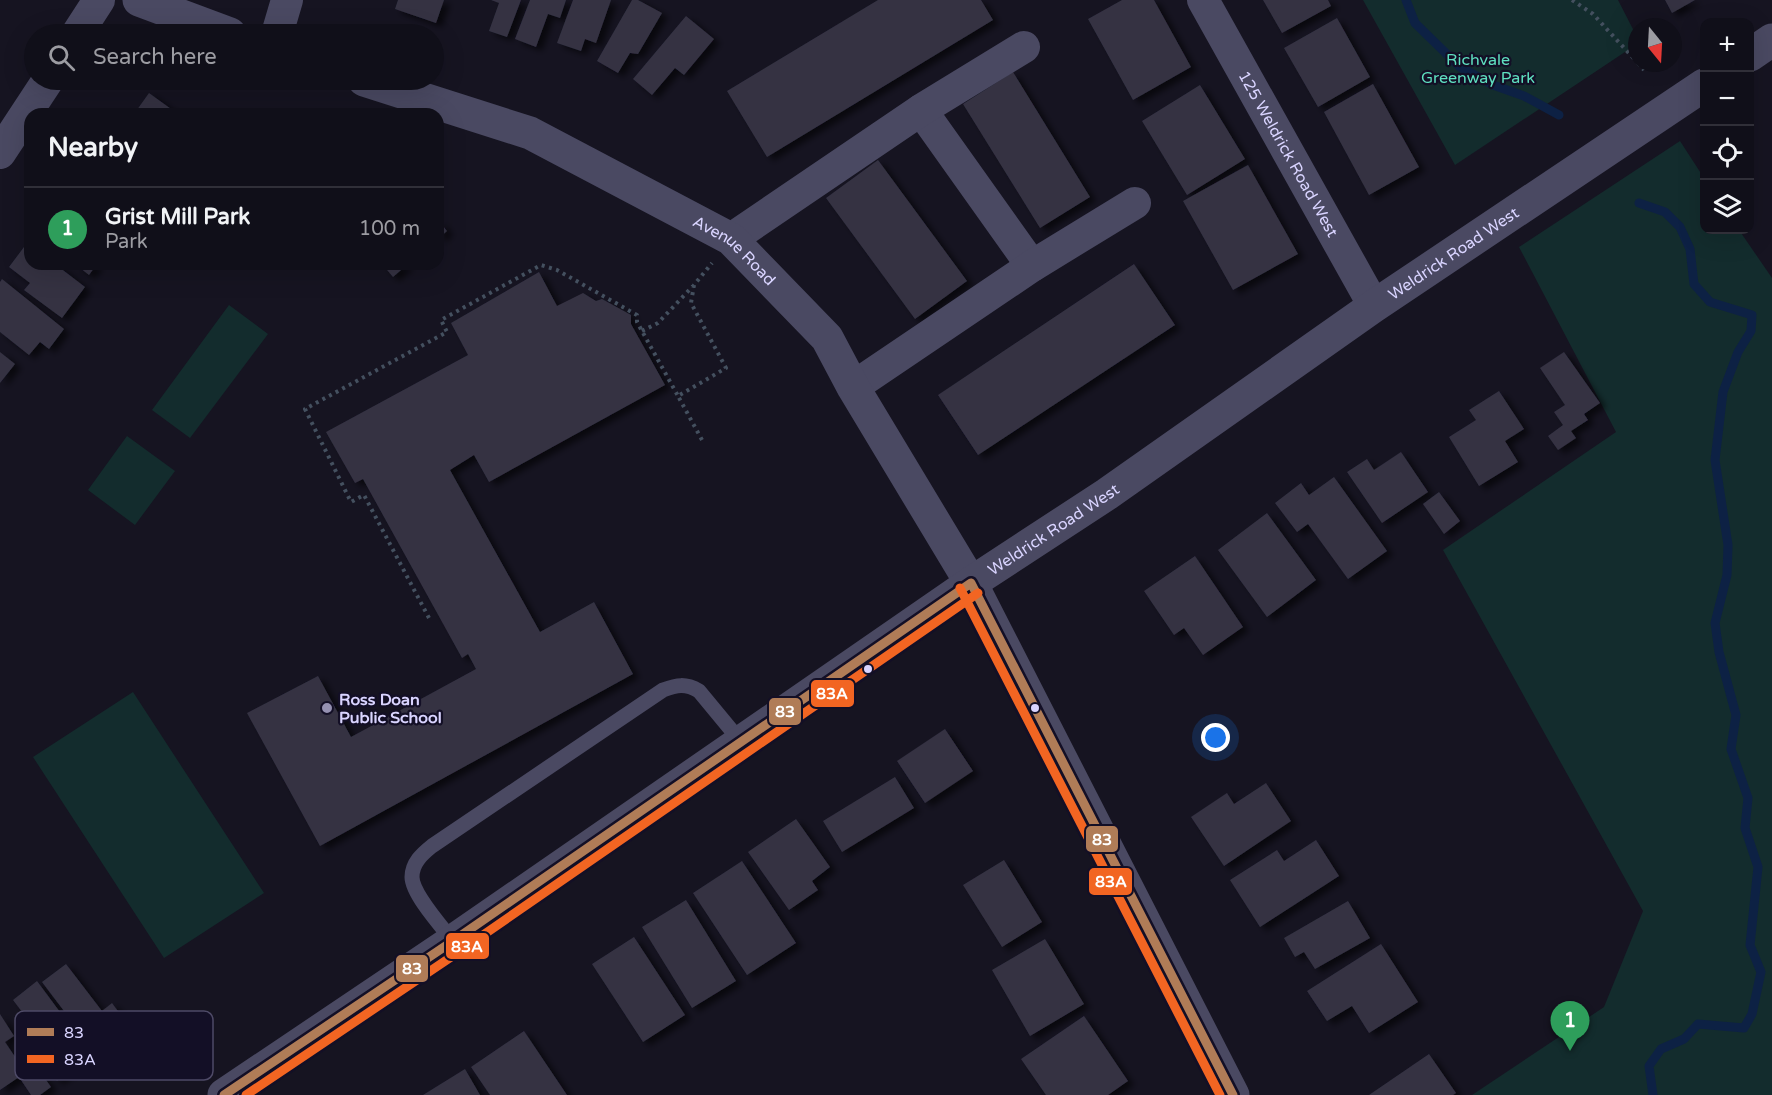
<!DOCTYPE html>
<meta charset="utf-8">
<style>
body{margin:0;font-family:"Varela Round",sans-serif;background:#191822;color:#f1f3f6}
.controls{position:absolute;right:18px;top:18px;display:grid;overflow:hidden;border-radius:12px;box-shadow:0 6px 24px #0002}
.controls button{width:54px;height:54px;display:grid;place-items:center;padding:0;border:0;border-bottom:2px solid #302f38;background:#100f19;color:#f1f3f6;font:30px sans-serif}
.compass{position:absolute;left:1628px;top:18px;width:54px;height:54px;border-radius:50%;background:#100f19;box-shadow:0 6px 24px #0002;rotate:162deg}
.you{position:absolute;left:1216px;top:738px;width:21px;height:21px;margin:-15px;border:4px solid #fff;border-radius:50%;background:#1a73e8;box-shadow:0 0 0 9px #1a73e833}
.badge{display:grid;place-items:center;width:39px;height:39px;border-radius:50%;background:#7c3aed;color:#fff;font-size:20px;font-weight:700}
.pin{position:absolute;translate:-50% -50px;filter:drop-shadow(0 2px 3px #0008)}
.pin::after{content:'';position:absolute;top:32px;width:21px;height:18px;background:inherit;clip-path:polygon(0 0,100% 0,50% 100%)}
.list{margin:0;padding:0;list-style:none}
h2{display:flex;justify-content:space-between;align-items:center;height:78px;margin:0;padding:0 24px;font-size:26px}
h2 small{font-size:20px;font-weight:400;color:#9c9ca2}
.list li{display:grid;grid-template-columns:39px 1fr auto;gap:18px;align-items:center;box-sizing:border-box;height:84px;padding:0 24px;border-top:2px solid #302f38}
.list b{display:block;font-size:22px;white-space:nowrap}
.list p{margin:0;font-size:20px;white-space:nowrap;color:#9c9ca2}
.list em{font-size:20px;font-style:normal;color:#9c9ca2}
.icon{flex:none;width:33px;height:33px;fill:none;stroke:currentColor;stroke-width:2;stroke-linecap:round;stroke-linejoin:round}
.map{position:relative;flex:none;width:1772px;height:1095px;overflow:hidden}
.search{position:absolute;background:#100f19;box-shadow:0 6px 24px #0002;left:24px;top:24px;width:420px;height:66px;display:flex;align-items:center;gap:15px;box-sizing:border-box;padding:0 21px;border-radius:33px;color:#9c9ca2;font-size:22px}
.panel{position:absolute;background:#100f19;box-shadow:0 6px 24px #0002;left:24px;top:108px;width:420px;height:162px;border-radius:18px}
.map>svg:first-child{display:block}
</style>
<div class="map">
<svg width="1772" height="1095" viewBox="0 0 1772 1095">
<defs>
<filter id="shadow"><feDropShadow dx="6" dy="4" stdDeviation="3" flood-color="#0009"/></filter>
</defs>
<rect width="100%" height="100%" fill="#161421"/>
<path fill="#132c2d" d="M1363,0h255l19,37v7l-182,121z
M1680,141l24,37v52h35l33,48v817h-300l132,-88 39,-96 -200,-361 173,-118 -97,-185z
M229,305l39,29 -78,104 -38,-28z
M127,436l48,35 -40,54 -47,-35z
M133,692l131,201 -100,65 -131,-201z"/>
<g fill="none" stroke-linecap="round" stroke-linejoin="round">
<path stroke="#0d2144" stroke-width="9" d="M1406,0l9,23 45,44 33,18 31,11 35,19
M1639,203l26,9 15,15 10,22 4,35 16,18 42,13 -1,16 -13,21 -15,40 -8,68 13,85 -1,30 -12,48 4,29 17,63 -5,34 17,49 -3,30 13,39 -8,78 11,27 -9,42 -8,14 -46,-4 -14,15 -23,10 -12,17 4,29"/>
</g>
<path fill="#343243" filter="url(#shadow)" d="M398,0h46l-8,23 -41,-14z
M491,0h30l-14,37 -18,-6 10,-28z
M530,0h36l-6,18 -12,-4 -12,33 -21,-8z
M573,0h38l-15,43 -11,-4 -4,12 -24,-8z
M632,0h6l24,13 -24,41 -8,-1 -12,20 -21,-12z
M878,0h103l12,20 -226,137 -40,-66z
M1122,0h32l37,67 -58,33 -45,-81z
M1263,0h65l3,6 -49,27z
M1665,0h30l-23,13z
M686,16l28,23 -30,36 -9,-7 -23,27 -19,-16z
M1337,18l33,59 -52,30 -34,-59z
M1013,72l77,125 -50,31 -77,-124z
M1373,84l46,83 -50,28 -45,-83z
M1200,85l45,74 -58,36 -45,-74z
M149,93l29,21h-44z
M878,160l89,121 -52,38 -89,-121z
M1248,165l50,89 -65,36 -50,-89z
M438,220l9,11 -9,8z
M27,243l3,2v19h25l30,23 -23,31 -38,-28 6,-7 -21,-16z
M75,264h22l-8,11z
M382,264h26l-15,13z
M1134,264l41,61 -197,130 -40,-60z
M539,272l18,34 26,-13 13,8 6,-2 29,16v9l34,61 -176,97 -15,-27 -24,15 90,162 54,-30 39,72 -313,172 -73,-133 71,-37 33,61 125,-68 -8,-15 -6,4 -99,-179 -8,4 -29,-51 142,-77 -17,-32z
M2,279l62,50 -15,20 -9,-7 -11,13 -29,-23v-50z
M0,352l15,12 -15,19z
M1564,352l36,51 -16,11 4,6 -17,11 5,7 -18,12 -10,-14 15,-11 -9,-13 11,-7 -25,-37z
M1499,391l25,38 -19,12 13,21 -39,24 -30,-49 27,-17 -7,-10z
M1401,452l27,40 -46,31 -35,-51 20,-13 7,11z
M1334,477l53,74 -39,28 -40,-55 -11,8 -22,-29 26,-20 8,12z
M1439,492l21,29 -16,13 -21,-30z
M1267,513l49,67 -49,37 -49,-67z
M1195,556l48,71 -40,28 -19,-27 -10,7 -30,-44z
M945,729l28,42 -48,32 -28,-42z
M895,777l19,31 -72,44 -19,-31z
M1266,783l25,38 -67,45 -33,-49 36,-24 7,11z
M796,819l34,48 -18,14 6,9 -29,20 -41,-58z
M1316,840l23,36 -79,51 -30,-47 47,-30 7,11z
M1004,860l38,62 -40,25 -39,-62z
M742,861l54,82 -49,32 -54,-82z
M686,900l50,81 -44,27 -50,-81z
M1348,901l22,37 -55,31 -11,-17 -9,5 -11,-19z
M634,937l51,78 -42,27 -51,-78z
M1045,939l39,65 -54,32 -38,-66z
M1381,944l37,58 -49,31 -17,-27 -25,15 -20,-30z
M66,964l36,47 10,-8 19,26 -14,10 -14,-18 -20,15 -41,-54z
M37,981l43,58 -19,14 12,16 -16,12 -20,-27 11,-8 -35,-46z
M0,1014l14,22 -9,6 17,25 10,-7 19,27 -11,8h-9l-12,-18 -19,13z
M1084,1016l44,65 -20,14h-62l-25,-36z
M524,1031l43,64h-77l-19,-28z
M1429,1054l27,39 -3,2h-84z
M465,1069l15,26h-57z"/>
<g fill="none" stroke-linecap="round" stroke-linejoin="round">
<path stroke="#44505f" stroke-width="4" stroke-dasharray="3 4.5" stroke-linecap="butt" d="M1572,0l21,14 44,48
M1638,63l6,7
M642,331l16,-8 35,-37
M702,440l-24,-44 48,-28 -35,-65 3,-18 18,-22
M429,618l-65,-123 -13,7 -46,-93 142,-77 -6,-12 100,-55 16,5 80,45v7l41,74"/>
<path stroke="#4a4962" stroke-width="15" d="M453,941c-11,-14 -41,-47 -41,-64 0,-14 10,-23 20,-31l231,-156c14,-5 22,-7 36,1l43,52"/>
<g stroke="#4a4962" stroke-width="32">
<path id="s1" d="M1203,0l171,306"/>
<path d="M77,34l22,-34"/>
<path d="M277,34l10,-34"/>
<path d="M921,110l111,156"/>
<path d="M0,153l48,-73"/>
<path d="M731,239l190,-129 103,-63"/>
<path d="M853,387l179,-121 103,-63"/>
</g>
<g stroke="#4a4962" stroke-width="33">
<path d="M139,0l91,34"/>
<path d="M1750,55l22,-15"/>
<path id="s2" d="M364,80l166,53 201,106 96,99 26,49 118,196 262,512"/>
<path id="s3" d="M224,1095l229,-154 518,-358 136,-89 267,-188 330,-221"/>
</g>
<defs>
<path id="bus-1" d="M971,583l262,512
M224,1095l229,-154 518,-358"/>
<path id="bus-2" d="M960,588l260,507
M246,1095l214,-144 518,-358"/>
</defs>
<use href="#bus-1" stroke="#130f26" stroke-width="14"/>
<use href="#bus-2" stroke="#130f26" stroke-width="14"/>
<use href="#bus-1" stroke="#b07c57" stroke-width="9"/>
<use href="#bus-2" stroke="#f26522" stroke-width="9"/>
</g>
<g fill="#d9d4ff" stroke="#130f26" stroke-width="2">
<circle cx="868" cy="669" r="5"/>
<circle cx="1035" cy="708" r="5"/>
</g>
<circle fill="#9591b1" stroke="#130f26" stroke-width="2" cx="327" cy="708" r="6"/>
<g text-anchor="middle" stroke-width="4.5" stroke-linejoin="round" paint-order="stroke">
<g font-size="16" fill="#5fe0c0" stroke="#130f26">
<text x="1478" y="65">Richvale<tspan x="1478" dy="18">Greenway Park</tspan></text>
</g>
<g font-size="16" fill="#d9d4ff" stroke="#130f26">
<text dy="6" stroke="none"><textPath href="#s1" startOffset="176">125 Weldrick Road West</textPath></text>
<text dy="6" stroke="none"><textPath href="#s2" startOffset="411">Avenue Road</textPath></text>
<text dy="6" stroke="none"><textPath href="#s3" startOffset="1490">Weldrick Road West</textPath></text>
<text dy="6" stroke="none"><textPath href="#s3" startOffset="1004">Weldrick Road West</textPath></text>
</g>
<g font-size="16" font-weight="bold" fill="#d9d4ff" stroke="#130f26" text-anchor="start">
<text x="339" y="705">Ross Doan<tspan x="339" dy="18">Public School</tspan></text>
</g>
</g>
<rect x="15" y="1011" width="198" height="69" rx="9" fill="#130f26" stroke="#4e4a67" stroke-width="1.5"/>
<rect x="27" y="1028" width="27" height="8" fill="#b07c57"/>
<rect x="27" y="1055" width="27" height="8" fill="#f26522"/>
<g font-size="16" fill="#d9d4ff">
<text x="64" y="1038">83</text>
<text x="64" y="1065">83A</text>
</g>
<g stroke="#130f26" stroke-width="2">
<rect x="810" y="679" width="45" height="29" rx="6" fill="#f26522"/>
<rect x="768" y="697" width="34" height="29" rx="6" fill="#b07c57"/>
<rect x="1085" y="825" width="34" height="28" rx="6" fill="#b07c57"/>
<rect x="1088" y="867" width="45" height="29" rx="6" fill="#f26522"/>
<rect x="445" y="932" width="45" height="28" rx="6" fill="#f26522"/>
<rect x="395" y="954" width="34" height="29" rx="6" fill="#b07c57"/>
</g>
<g font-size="16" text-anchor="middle" font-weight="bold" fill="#fff">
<text x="832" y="699">83A</text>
<text x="785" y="717">83</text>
<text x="1102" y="845">83</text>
<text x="1111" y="887">83A</text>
<text x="467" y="952">83A</text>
<text x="412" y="974">83</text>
</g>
</svg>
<div class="controls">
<button>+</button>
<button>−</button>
<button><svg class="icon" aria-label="locate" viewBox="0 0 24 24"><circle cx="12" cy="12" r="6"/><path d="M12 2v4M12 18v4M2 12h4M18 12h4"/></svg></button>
<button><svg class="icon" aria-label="layers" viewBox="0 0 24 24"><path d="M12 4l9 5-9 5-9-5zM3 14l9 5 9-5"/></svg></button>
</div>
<svg class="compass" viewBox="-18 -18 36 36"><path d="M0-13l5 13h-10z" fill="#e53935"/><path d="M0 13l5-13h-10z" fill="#9c9ca2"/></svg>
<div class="you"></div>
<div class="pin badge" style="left:1570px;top:1051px;background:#2e9e5b">1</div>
<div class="search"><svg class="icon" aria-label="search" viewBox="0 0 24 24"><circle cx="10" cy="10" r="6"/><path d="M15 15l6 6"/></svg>Search here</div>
<section class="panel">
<h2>Nearby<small></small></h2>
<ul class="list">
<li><span class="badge" style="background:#2e9e5b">1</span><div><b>Grist Mill Park</b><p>Park</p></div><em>100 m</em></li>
</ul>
</section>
</div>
